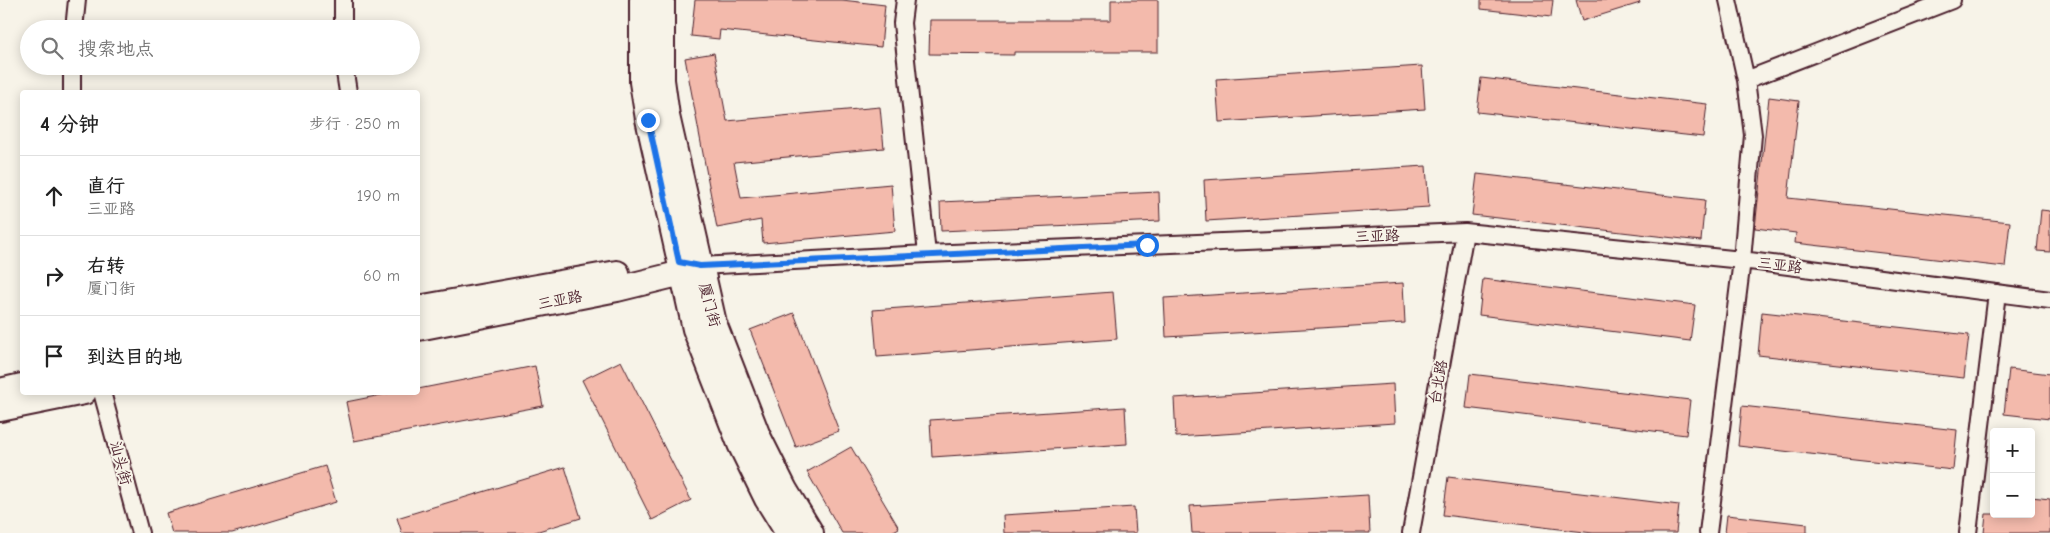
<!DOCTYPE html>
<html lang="zh">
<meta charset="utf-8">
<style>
body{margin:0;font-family:"Comic Neue","LXGW WenKai TC",sans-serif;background:#f6f6f6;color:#222}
.controls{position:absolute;right:15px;bottom:15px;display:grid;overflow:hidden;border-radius:5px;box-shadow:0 2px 12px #0003}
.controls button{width:45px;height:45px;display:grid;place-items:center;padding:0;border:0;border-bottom:1px solid #e0e0e0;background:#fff;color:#222;font:25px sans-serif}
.stop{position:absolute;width:15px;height:15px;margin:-11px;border:4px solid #1a73e8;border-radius:50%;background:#fff}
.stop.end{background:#1a73e8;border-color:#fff;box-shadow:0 1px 5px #0008}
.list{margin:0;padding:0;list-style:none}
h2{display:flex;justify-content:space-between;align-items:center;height:65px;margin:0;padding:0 20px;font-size:21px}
h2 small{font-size:16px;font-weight:400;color:#767676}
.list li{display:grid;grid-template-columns:32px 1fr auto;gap:15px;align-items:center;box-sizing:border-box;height:80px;padding:0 20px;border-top:1px solid #e0e0e0}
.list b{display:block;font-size:19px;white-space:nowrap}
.list p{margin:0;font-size:16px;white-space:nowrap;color:#767676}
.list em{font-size:16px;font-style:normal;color:#767676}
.icon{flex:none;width:28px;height:28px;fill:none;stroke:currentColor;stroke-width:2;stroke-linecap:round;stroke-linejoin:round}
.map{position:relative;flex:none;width:2050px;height:533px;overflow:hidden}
.search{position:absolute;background:#fff;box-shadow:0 2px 12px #0003;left:20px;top:20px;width:400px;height:55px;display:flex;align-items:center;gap:12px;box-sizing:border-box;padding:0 18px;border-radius:28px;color:#767676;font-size:19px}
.panel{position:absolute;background:#fff;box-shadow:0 2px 12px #0003;left:20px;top:90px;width:400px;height:305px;border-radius:5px}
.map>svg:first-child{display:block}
</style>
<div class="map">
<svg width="2050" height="533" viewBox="0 0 2050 533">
<rect width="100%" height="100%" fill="#f7f3e8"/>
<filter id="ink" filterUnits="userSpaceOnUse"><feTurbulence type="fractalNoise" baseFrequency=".02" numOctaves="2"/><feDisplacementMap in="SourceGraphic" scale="10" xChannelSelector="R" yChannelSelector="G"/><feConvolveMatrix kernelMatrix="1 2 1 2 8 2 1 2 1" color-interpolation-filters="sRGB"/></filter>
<g filter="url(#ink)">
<path fill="#f3baac" stroke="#4a1f2b" d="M695,0h147l43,5 -4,42 -161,-17 -1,9 -28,-3z
M1111,0h47v52h-144v3l-85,-1 1,-34h181z
M1481,0h72l-2,17 -70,-8z
M1576,0h63l1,3 -58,18z
M714,53l13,68 153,-14 4,41 -150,14 7,36 150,-14 4,47 -132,12 -2,-23 -44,8 -32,-170z
M1422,66l3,43 -206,13 -3,-43z
M1481,78l226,26 -4,33 -226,-25z
M1769,97l30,4 -11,97 222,24 -5,45 -210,-24 1,-10 -41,-5z
M1426,166l3,41 -223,14 -2,-41z
M1477,174l228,26 -4,41 -229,-26z
M1159,192l1,29 -219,10 -1,-29z
M2041,210l9,1v41l-13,-1z
M1483,279l212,26 -5,36 -211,-26z
M1403,283l2,40 -239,14 -2,-39z
M1113,292l4,47 -240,18 -4,-47z
M1762,312l207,23 -5,43 -206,-23z
M794,313l45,118 -43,16 -46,-117z
M621,361l70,139 -39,20 -70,-140z
M535,366l8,40 -189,35 -8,-39 50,-10h22v-3z
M2009,369l41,5v45l-46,-5z
M1470,374l220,26 -4,35 -220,-27z
M1393,384l2,39 -219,14 -2,-39z
M1742,406l215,24 -4,40 -215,-24z
M1125,407l2,37 -195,13 -2,-37z
M851,447l48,81 -9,5h-48l-35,-61z
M325,466l11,36 -104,31h-60l-6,-20z
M565,467l16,51 -49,15h-130l-5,-15z
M1448,477l231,28 -3,28h-83l-150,-18z
M1368,495l2,38h-178l-2,-27z
M2031,497l19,2v34h-66l2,-19h45z
M1134,507l2,26h-132l-1,-18z
M1727,515l80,9v9h-82z"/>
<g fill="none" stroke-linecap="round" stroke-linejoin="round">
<defs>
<path id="street" d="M343,0v29
M905,0l-3,23 25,231
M74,29l3,-29
M72,66v26
M344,66l4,26
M1746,80l206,-80
M700,266l227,-12 538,-22 277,28 308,40
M102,392l38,141
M1411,533l54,-301
M1708,533l34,-273 11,-125 -7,-55 -18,-80
M1968,533l29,-240"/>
<path id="secondary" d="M642,0v82l6,37 47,210 45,115 27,55 21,34
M662,0v80l5,36 47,207 44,113 27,54 26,43
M418,308l199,-35
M418,328l199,-39 65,-16 14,-6
M0,391l22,-5
M0,409l84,-17"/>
</defs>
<use href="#street" stroke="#4a1f2b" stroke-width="20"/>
<use href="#secondary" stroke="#4a1f2b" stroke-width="28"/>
<use href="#street" stroke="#f7f3e8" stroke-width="16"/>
<use href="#secondary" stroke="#f7f3e8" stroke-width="24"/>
</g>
</g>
<g fill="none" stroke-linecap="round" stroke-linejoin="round" filter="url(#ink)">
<path stroke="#1a73e8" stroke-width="6" d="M648,120l31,142 21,4 447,-21"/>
</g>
<g text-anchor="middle" stroke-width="4" stroke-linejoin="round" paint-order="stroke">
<g font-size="15" fill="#4a1f2b" stroke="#f7f3e8">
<text transform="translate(1377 236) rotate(-2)" y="5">三亚路</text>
<text transform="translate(1780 265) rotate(7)" y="5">三亚路</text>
<text transform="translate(560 300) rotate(-11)" y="5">三亚路</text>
<text transform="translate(710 305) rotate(75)" y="5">厦门街</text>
<text transform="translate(1438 382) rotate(-80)" y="5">台北路</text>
<text transform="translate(121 463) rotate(75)" y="5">汕头街</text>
</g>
</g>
</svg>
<div class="controls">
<button>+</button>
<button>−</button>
</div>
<div class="stop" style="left:1147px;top:245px"></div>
<div class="stop end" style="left:648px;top:120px"></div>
<div class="search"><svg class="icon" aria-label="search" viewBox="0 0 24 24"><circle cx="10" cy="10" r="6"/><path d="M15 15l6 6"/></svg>搜索地点</div>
<section class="panel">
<h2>4 分钟<small>步行 · 250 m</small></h2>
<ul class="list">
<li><svg class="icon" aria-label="ahead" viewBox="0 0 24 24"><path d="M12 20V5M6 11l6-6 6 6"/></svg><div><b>直行</b><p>三亚路</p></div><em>190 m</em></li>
<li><svg class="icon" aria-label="right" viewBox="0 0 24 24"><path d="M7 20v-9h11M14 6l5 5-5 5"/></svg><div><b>右转</b><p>厦门街</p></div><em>60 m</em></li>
<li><svg class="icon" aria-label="arrive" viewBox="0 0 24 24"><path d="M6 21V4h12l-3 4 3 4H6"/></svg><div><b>到达目的地</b></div></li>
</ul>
</section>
</div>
